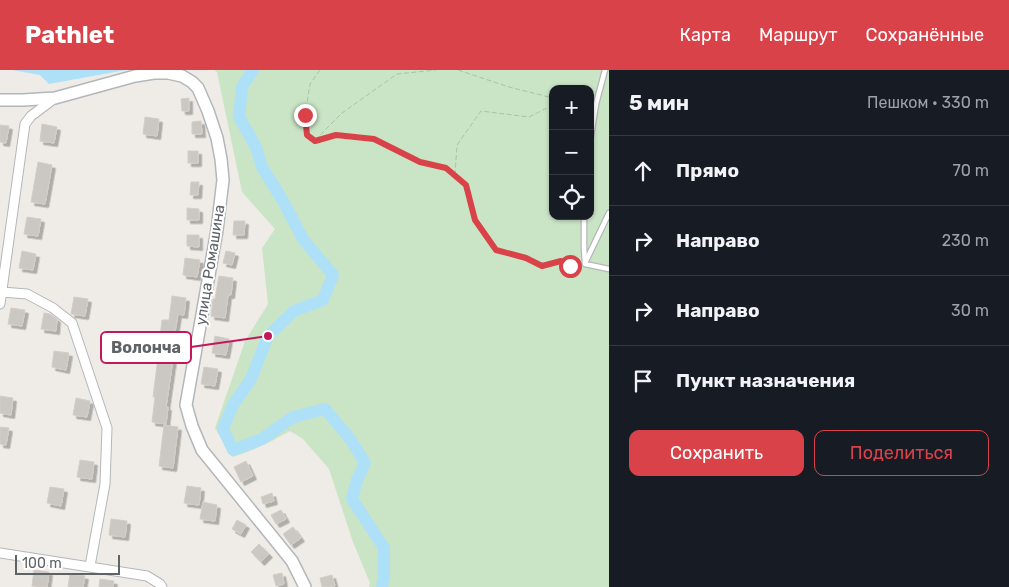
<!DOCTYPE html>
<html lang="ru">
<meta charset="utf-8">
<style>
body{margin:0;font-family:Rubik,sans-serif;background:#20242c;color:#f1f3f6}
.controls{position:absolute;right:15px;top:15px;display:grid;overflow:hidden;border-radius:10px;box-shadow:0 1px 4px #0004}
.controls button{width:45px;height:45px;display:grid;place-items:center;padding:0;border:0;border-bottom:1px solid #363941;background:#171b24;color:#f1f3f6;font:25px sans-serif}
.scale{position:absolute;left:15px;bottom:12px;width:105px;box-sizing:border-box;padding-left:5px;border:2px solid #5e6366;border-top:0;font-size:14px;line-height:18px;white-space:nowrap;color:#5e6366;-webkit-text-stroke:4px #fff;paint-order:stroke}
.stop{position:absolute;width:15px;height:15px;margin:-11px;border:4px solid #da4249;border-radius:50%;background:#fff}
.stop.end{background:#da4249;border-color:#fff;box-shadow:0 1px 5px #0008}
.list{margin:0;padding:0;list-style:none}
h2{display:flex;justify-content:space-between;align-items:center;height:65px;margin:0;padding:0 20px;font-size:21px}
h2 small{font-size:16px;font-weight:400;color:#9ea1a6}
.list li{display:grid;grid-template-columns:32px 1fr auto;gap:15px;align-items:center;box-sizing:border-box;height:70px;padding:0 20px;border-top:1px solid #363941}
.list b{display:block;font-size:19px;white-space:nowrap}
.list em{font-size:16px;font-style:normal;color:#9ea1a6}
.actions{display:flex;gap:10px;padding:15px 20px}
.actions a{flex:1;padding:11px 0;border:1px solid #da4249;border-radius:10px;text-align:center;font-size:18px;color:#da4249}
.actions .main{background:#da4249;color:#fff}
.icon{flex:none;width:28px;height:28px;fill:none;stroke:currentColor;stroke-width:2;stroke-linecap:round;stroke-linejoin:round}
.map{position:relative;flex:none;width:609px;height:517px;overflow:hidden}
header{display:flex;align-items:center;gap:30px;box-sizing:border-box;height:70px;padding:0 25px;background:#da4249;color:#fff}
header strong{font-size:24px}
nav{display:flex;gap:28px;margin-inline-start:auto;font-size:18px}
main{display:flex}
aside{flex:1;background:#171b24}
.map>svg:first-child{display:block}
</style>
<header>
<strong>Pathlet</strong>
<nav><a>Карта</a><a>Маршрут</a><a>Сохранённые</a></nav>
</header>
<main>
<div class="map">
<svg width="609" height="517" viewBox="0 0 609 517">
<defs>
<filter id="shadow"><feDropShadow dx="3.5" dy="3.5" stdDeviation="0" flood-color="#0004"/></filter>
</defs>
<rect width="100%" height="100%" fill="#efece7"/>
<path fill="#cae4c6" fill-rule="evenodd" d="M214,0h395v517h-240l1,-4 -17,-41 -24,-73 -26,-30 -13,-8c-20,11 -36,20 -58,26l-17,-29 30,-87 23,-37 -6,-56 13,-19 -33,-37 -25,-120zM553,19h37v127h-37z"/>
<path fill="#aee1f8" d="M12,0h114l-77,14 -9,-9z"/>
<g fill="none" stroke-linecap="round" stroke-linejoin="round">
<path stroke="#aee1f8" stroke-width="12" d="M253,0l-11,17 -3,30 17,30 6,20 21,34 20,38 30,36 -10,25 -29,11 -26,25 -17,43 -18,26 -10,24 10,21 29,-11 31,-22 32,-8 26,31 14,23 -8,17 -5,19 32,49v28l-2,11"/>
</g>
<path fill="#cbc7c3" stroke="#d3cdc6" filter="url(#shadow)" d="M189,28v13h-7l-1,-12z
M145,47l14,2 -2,17 -14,-2z
M201,51l1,13h-10v-12z
M42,54l15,3 -3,16 -14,-2z
M0,55l9,1 -3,17 -6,-1z
M188,81h10v12h-10z
M38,92l14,3 -7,39 -14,-2z
M191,112h8l-1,13h-8z
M187,138l12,1v11h-12z
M27,147l14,2 -3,17 -14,-2z
M234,151h11l-1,14h-11z
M187,165h12v12l-12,-1z
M22,181l14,3 -3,16 -14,-2z
M226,181l9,2 -3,12 -9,-2z
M185,188l15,2 -3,17 -14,-2z
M219,206l14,2 -2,17h-3l-3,23 -14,-2 2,-17h2z
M172,226l14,2 -2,17 -6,-1 -4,24 -14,-2 2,-16h7z
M74,227l14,2 -3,17 -14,-2z
M11,238l14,2 -3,16 -14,-2z
M44,243l6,1 7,5 -1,12 -15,-2z
M215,266l14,3 -3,16 -14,-2z
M54,281l15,2 -3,17 -14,-3z
M158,287l15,2 -7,48h2l-2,17 -14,-2 3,-25h-2z
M204,297l14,2 -3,17 -14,-2z
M0,326l13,2 -2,17 -11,-2z
M76,328l14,3 -3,16 -14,-2z
M164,355l14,2 -5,41 -14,-2z
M0,357l9,1 -3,17 -6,-1z
M80,390l14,2 -2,17 -15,-2z
M246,391l7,15 -12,6 -7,-15z
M187,416l14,2 -2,17 -15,-2z
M50,417l14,2 -3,17 -14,-3z
M272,423l2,8 -11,3 -2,-7z
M203,432l14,3 -2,16 -15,-2z
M281,440l5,9 -10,5 -5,-9z
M111,449l16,2 -2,16 -16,-2z
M237,450l9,5 -5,9 -9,-5z
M293,457l8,11 -10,7 -8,-11z
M259,474l10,10 -8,8 -10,-10z
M34,500l15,2 -2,15 -15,-1z
M282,503l2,11 -8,2 -3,-11z
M70,504l15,2 -2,11h-15z
M332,505l3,11 -13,1 -2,-9z
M100,509l14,2 -1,6h-14z"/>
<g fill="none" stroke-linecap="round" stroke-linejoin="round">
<defs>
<path id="lane" d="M590,72l6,-38 9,-34
M584,146v32l1,16 24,5
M585,193l24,-50"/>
<path id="street" d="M2,222l25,2 26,14 19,15 35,105 -2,56 -15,82
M0,234l25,-180 6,-8 24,-18
M0,483l147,23 13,8 2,3"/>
<path id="secondary" d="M0,30h23l32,-2 80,-22 19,-3h14l14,3 10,6 6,6 10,23 9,27 4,21 2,21 -6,50 -31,175 6,21 10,24 90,111 13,26"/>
</defs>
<use href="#lane" stroke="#b4b7ba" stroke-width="7"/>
<use href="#street" stroke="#b4b7ba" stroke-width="11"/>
<use href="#secondary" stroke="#b3b7ba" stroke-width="14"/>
<path stroke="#a1c7a7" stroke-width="1" stroke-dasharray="5 2.5" stroke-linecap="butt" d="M320,0l-10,14 -5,31 2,20 8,6 22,-6 37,4 46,23 26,6 20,17 9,35 21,31 30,7 17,8 18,-5 9,5 10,-1
M458,0l51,17 44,11
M315,70l27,-27 55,-39 39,-4
M455,105l2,-30 24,-34 48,6 24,-12"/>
<use href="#lane" stroke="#fff" stroke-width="4.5"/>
<use href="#street" stroke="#fff" stroke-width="9"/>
<use href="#secondary" stroke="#fff" stroke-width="11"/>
</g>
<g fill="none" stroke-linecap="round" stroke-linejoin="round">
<path stroke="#da4249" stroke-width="6" d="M305,45l2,20 8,6 21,-6 38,4 46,23 26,6 20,17 9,35 21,30 30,8 16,8 19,-5 9,5"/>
</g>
<g text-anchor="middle" stroke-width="4" stroke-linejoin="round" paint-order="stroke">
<g font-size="15" fill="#5e6366" stroke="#fff">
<text transform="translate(210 195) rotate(-81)" y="5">улица Ромашина</text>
</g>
</g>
<path fill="none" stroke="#c2185b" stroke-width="2" d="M268 266L191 277"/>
<circle fill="#c2185b" stroke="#fff" stroke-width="2" cx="268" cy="266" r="5"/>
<rect fill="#fff" stroke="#c2185b" stroke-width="2" x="101" y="262" width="90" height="31" rx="5"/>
<g font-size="16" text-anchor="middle" font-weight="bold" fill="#5e6366">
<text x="146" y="283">Волонча</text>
</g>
</svg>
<div class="controls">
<button>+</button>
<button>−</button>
<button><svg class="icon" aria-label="locate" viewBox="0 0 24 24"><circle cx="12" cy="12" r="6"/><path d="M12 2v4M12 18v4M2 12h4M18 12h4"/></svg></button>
</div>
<div class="scale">100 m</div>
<div class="stop" style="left:570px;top:196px"></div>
<div class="stop end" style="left:305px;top:45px"></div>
</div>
<aside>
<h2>5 мин<small>Пешком · 330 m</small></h2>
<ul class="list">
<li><svg class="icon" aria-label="ahead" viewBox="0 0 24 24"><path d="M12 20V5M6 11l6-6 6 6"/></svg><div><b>Прямо</b></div><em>70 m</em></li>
<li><svg class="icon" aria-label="right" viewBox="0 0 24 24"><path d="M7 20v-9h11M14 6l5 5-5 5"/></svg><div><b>Направо</b></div><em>230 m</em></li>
<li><svg class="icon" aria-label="right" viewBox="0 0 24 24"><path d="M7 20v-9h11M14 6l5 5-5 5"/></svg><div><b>Направо</b></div><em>30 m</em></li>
<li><svg class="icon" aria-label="arrive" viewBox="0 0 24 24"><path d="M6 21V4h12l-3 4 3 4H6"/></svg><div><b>Пункт назначения</b></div></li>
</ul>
<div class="actions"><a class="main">Сохранить</a><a>Поделиться</a></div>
</aside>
</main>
